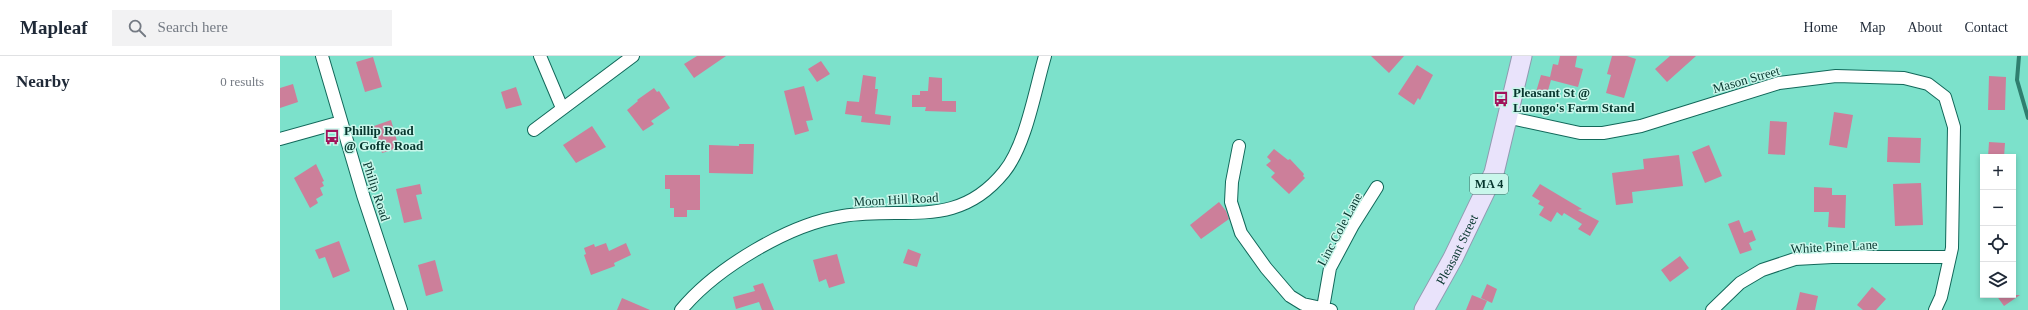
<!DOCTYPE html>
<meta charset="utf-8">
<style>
body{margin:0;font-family:Georgia,serif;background:#f2f2f3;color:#1f2937}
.controls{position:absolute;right:12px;bottom:12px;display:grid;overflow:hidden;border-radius:0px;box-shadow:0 2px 6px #0003}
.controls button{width:36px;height:36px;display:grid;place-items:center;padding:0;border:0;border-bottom:1px solid #e0e1e3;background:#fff;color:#1f2937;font:20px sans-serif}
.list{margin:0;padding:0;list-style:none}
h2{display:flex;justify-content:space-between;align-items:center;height:52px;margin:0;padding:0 16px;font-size:17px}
h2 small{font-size:13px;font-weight:400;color:#747a83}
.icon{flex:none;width:22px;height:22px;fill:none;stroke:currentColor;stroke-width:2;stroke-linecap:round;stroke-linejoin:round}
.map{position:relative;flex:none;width:1748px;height:254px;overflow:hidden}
header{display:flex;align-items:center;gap:24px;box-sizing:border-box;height:56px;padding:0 20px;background:#fff;border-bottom:1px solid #e0e1e3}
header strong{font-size:19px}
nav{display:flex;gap:22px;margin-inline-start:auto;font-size:14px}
.search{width:280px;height:36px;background:#f2f2f3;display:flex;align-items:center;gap:10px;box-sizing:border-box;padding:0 14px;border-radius:0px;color:#747a83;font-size:15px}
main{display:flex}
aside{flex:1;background:#fff}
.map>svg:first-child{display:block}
</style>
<header>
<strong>Mapleaf</strong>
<div class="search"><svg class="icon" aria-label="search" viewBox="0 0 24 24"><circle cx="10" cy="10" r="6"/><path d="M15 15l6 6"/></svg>Search here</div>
<nav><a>Home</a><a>Map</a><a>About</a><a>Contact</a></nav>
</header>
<main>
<aside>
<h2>Nearby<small>0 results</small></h2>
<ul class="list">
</ul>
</aside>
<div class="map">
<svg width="1748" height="254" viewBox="0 0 1748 254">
<rect width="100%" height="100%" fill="#7ce1cb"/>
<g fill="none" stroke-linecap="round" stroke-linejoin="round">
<path stroke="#2f7f6f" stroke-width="4" d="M1739,0l-2,24 11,38"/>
</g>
<path fill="#cc7f9a" d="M417,0h29l-32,22 -10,-14z
M1091,0h33l-15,17z
M1280,0h17l-2,11 8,2 -5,18 -27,-7 -4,14 -11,-2 5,-17 9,2 3,-13 5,1z
M1332,0h15l9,3 -12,39 -18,-5 5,-18 -4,-1z
M1390,0h26l-29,26 -12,-13z
M93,1l9,30 -17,5 -9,-30z
M541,5l9,13 -13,8 -9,-13z
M1137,9l16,10 -13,25 -2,-2 -4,7 -16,-11z
M583,19l13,2 -1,12h3l-3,25 16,2 -1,9 -29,-3 1,-6 -17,-2 2,-13 12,1z
M1709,20l17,1 -1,33h-17z
M649,21l13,1v23h14v11l-31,-1 1,-4h-14v-12h8v-4h8z
M13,28l5,18 -18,6v-20z
M524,30l9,34 -7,1 3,10 -14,4 -11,-44z
M236,31l6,18 -16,4 -5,-17z
M374,32l3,4 2,-1 11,17 -19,13 3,3 -11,7 -16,-21 11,-9 -1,-1z
M1554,56l19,3 -6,33 -18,-3z
M111,64l8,28 -17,5 -8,-27z
M1490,65l17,1 -2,33 -17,-1z
M312,70l14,21 -30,16 -13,-18z
M1608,81l33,1 -1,25 -33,-1z
M1709,86l16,1 -1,14h-16z
M459,88h15l-1,30 -44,-1v-28l30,1z
M1429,89l13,31 -17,7 -13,-31z
M994,93l14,11 2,-1 14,15 -1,2 2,2 -16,16 -18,-17 4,-4 -9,-8 5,-4 -4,-4z
M1399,99l4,31 -51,6 1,11 -17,2 -4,-32 32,-4 -1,-10z
M36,108l8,17 -2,1 2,4 -4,2 3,7 -7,4 2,4 -8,5 -16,-30z
M385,119h35v35h-13v7h-13v-9h-4v-19h-5z
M1641,127l2,42 -28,1 -2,-42z
M140,128l2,10 -6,1 6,24 -18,4 -8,-34z
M1260,128l42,25 -4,1 21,11 -9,15 -12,-7 4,-5 -18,-11 -2,3 -5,-4 -6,10 -12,-7 5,-8 -6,-3 2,-3 -8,-5z
M1534,131l18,1v7h14l-1,33 -17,-1 1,-15h-15z
M939,146l7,9 3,8 -28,20 -11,-14z
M1459,164l5,13 8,-3 4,10 -7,3 3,7 -12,4 -12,-30z
M59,185l11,30 -17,7 -8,-21 -6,2 -4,-9z
M326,187l3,8 17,-8 5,12 -17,8 1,3 -24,9 -7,-20 2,-1 -2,-6 10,-4 1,3z
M628,193l13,5 -4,13 -14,-4z
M557,198l8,29 -16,5 -3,-9 -7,3 -6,-22z
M1400,200l9,12 -19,14 -9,-12z
M155,204l8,31 -17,5 -8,-31z
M483,227l11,27h-12l-3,-8 -23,7 -3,-12 22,-6 -2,-5z
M1207,228l10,5 -5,14 -11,-5z
M1592,231l14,12 -10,11h-13l-6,-5z
M1520,236l18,4 -3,14h-19z
M1192,239l15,6 -4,9h-17z
M1716,239h24l-16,11z
M342,242l28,12h-33z"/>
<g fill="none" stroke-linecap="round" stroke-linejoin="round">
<defs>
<path id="street" d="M42,0l41,139 38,115
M260,0l22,52
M1226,61l74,16h23l38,-7 138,-43 57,-7 68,2 24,6 17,13 9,30 -2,121 -11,49 -6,13
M254,74l99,-74
M0,83l61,-17
M959,90l-7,36 -1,20 10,31 25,35 24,28 13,8 28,6
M1043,252l7,-40 23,-43 24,-38
M401,254c35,-42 108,-86 162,-94 62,-10 114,14 161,-44 22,-27 31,-82 41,-116
M1432,254l28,-27 22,-13 33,-11 37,-2h118"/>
<g id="primary">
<path id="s1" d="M1144,254l29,-52 41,-85 28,-117"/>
</g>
</defs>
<use href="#street" stroke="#12685a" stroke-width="14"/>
<use href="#primary" stroke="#919ab1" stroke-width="21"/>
<use href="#street" stroke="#fff" stroke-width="12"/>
<use href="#primary" stroke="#e9e3fb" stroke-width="19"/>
</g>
<defs>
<symbol id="bus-bare" viewBox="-9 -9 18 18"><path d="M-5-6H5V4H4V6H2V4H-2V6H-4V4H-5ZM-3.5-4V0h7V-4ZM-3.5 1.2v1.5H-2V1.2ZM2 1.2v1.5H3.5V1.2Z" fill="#a1125a" stroke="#c9f7eb" stroke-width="2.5" paint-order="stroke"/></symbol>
</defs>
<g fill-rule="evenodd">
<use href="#bus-bare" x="1210" y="32" width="22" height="22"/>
<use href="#bus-bare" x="41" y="70" width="22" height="22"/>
</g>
<g text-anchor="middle" stroke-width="3" stroke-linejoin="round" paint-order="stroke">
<rect fill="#c9f7eb" stroke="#417067" stroke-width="1" x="1190" y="118" width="38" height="20" rx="3"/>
<g font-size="12" font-weight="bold" fill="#07362e">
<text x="1209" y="132">MA 4</text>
</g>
<g font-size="13" fill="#07362e" stroke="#c9f7eb">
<text transform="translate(1466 23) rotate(-16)" y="5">Mason Street</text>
<text transform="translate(97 135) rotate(72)" y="5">Philip Road</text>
<text transform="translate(616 143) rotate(-3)" y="5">Moon Hill Road</text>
<text transform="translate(1059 173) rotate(-62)" y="5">Linc Cole Lane</text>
<text transform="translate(1554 190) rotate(-3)" y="5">White Pine Lane</text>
<text dy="5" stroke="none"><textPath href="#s1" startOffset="69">Pleasant Street</textPath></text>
</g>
<g font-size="13" font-weight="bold" fill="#07362e" stroke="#c9f7eb" text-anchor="start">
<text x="1233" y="41">Pleasant St @<tspan x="1233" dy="15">Luongo's Farm Stand</tspan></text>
<text x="64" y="79">Phillip Road<tspan x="64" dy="15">@ Goffe Road</tspan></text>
</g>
</g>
</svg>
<div class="controls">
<button>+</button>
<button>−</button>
<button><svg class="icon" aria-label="locate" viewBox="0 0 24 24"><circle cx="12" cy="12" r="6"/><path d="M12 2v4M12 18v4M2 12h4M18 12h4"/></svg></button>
<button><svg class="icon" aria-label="layers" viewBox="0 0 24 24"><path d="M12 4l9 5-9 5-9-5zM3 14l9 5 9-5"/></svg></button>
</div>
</div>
</main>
